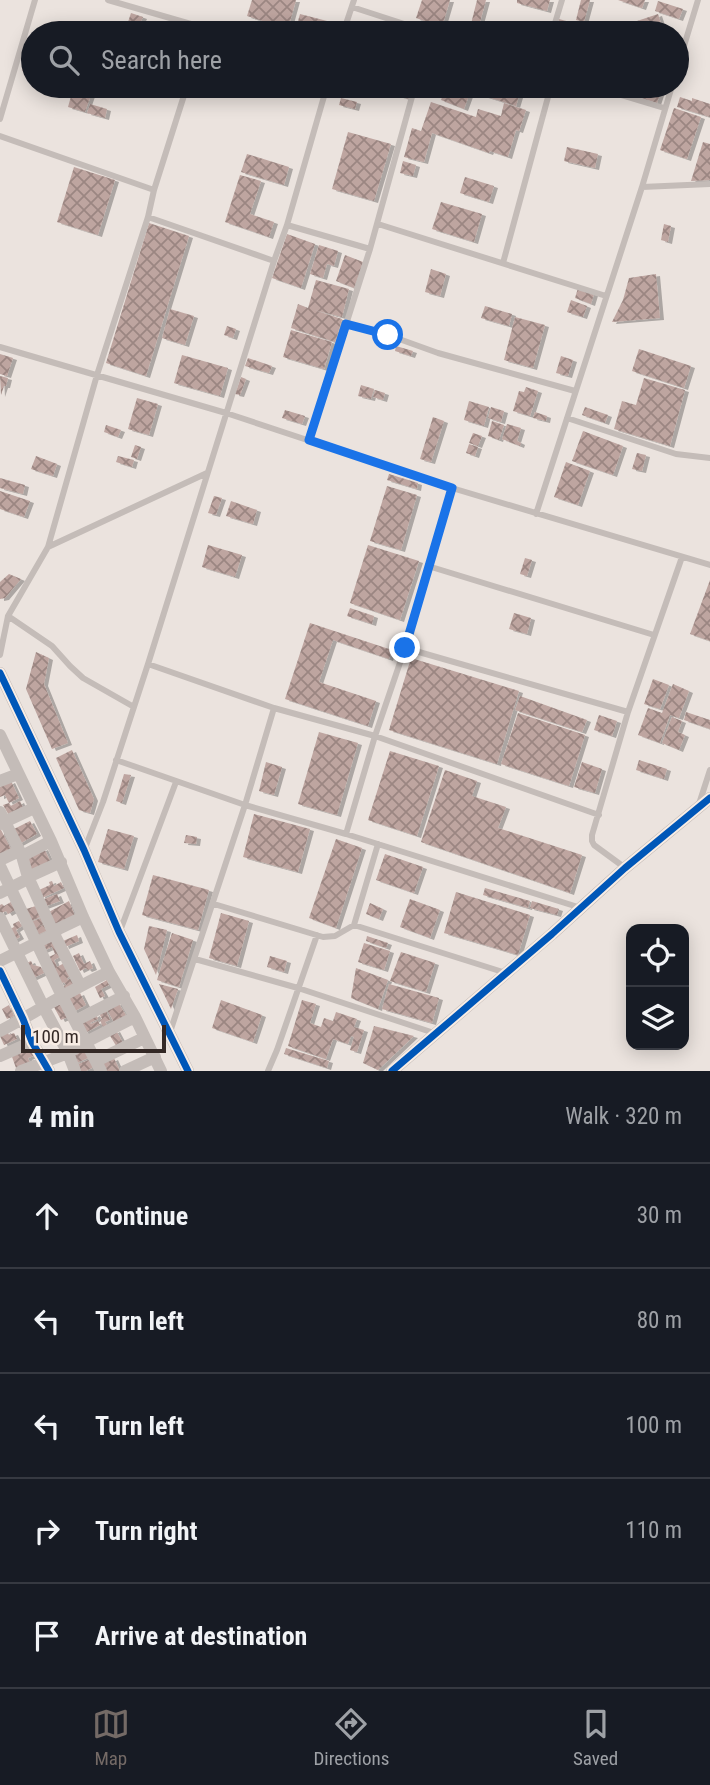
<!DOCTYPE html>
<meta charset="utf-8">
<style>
body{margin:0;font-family:"Roboto Condensed",sans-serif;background:#242831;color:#f1f3f6}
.controls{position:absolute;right:21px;bottom:21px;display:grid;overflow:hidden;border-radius:14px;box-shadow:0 4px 18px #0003}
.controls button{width:63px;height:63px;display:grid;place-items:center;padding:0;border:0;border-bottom:2px solid #363941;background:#171b24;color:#f1f3f6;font:35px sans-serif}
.scale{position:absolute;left:21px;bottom:18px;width:145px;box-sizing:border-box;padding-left:7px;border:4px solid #342926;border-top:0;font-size:19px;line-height:24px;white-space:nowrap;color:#342926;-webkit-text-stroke:5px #f8ede5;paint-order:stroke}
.stop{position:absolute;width:21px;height:21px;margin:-16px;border:5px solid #1a73e8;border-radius:50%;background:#fff}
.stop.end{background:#1a73e8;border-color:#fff;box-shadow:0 2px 7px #0008}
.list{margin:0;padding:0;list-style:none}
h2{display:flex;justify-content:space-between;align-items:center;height:91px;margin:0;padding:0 28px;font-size:30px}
h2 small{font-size:23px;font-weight:400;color:#9ea1a6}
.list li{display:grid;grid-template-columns:46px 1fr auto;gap:21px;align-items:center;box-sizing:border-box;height:105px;padding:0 28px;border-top:2px solid #363941}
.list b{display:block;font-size:26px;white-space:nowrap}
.list em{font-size:23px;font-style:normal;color:#9ea1a6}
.icon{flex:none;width:38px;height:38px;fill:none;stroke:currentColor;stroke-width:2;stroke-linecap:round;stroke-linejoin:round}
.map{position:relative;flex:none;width:710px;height:1071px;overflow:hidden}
.search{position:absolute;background:#171b24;box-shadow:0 4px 18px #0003;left:21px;right:21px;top:21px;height:77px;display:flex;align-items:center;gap:18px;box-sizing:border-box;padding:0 24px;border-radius:38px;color:#9ea1a6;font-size:26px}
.sheet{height:616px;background:#171b24}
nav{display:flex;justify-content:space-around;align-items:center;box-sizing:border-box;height:98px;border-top:2px solid #363941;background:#171b24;font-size:19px;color:#9ea1a6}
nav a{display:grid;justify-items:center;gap:4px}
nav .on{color:#746a66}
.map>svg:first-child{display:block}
</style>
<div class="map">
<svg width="710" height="1071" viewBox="0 0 710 1071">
<defs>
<pattern id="building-cross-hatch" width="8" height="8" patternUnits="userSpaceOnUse" patternTransform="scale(1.75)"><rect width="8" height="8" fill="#bea5a0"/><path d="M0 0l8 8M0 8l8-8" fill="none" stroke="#9b8682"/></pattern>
<filter id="shadow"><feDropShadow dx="4" dy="2" stdDeviation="0" flood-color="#0004"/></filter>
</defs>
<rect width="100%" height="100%" fill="#ebe3de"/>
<path fill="url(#building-cross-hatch)" filter="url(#shadow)" d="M252,0h44l-8,29 -41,-13z
M422,0h28l-8,27 -26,-9z
M477,0h9l-9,33h-5l-3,-1z
M517,0h33l-3,11 -30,-8z
M581,0h9l-6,22 -8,-2z
M618,0h27l-3,8z
M658,1l25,8 -4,10 -24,-8z
M131,13l12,4 -4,9 -11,-4z
M300,14l31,8 -3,11h-16l-16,-5z
M658,14l6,19h-43l-2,-6z
M559,19l25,7 -2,7h-27z
M357,23l30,10h-33z
M26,58l7,2v15l-11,-4z
M367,86h46l-4,13z
M446,86l14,5 2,-5 10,1 -8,22 -23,-9z
M477,86h45l-6,20 -41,-13z
M605,86h49l8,2 -5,15z
M73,89l18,6 -6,17 -17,-5z
M680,97l12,4v-3l18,6v13l-33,-10z
M341,98l16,4 -2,7 -16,-4z
M431,102l45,15 2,-8 23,7 3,-13 22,7 -7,21 -3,-1 -8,27 -18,-6 -1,2 -57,-20 -8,29 -20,-5 8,-29 9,3z
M90,104l17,5 -2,9 -18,-5z
M674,108l27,9 -14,42 -27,-9z
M348,132l43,12 -17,57 -42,-12z
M703,142l7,2v36l-19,1z
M567,147l31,7 -3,14 -31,-7z
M247,154l42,13 -5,18 -43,-13z
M403,161l13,4 -3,11 -13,-3z
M74,167l41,13 -17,55 -41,-13z
M240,175l21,6 -11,33 24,8 -5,15 -44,-15z
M465,177l29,9 -5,16 -29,-9z
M441,202l41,12 -8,28 -42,-13z
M149,223l40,13 -43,140 -40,-13z
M664,224l7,2 -3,16 -7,-2z
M287,234l28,10 -14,44 -29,-10z
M319,245l19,6 -4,15 -7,-2 -4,14 -13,-4z
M345,255l18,7 -9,26 -18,-7z
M431,269l15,5 -6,22 -15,-4z
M656,274l4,44 -48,4 11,-22 6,-22z
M316,280l33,9 -7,28 -28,-7 28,9 -7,23 -44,-14 7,-24 10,4z
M578,288l16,6 -3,10 -16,-6z
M571,300l16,6 -4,11 -16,-5z
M485,306l27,8 -3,12 -28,-8z
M170,309l24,7 -9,29 -23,-7z
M515,317l30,8 -12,43 -29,-8z
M227,326l9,3 -3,9 -9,-3z
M291,330l41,12 -8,27 -41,-12z
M396,346l17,5 -2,5 -16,-5z
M639,349l52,17 -7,22 -52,-17z
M0,354l13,4 -6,18 -7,-2z
M182,355l46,13 -8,28 -46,-13z
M561,356l12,4 -5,16 -12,-3z
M248,358l24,8 -3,7 -24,-7z
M0,376l8,2 -2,8h-2l-3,9z
M241,377l5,2 -6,16 -5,-1z
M644,378l41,12 -15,56 -56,-17 8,-28 14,4z
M361,385l13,4 -3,10 -13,-3z
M526,387l12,4 -8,25 -17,-5 6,-20 5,1z
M375,390l10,3 -2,7 -10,-3z
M137,398l21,6 -9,31 -21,-6z
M469,401l20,6 -5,19 -20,-6z
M491,407l13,4 -3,11 -13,-4z
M585,407l23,8 -3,8 -23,-8z
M285,410l20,6 -3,8 -20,-6z
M535,412l12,4 -1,5 -13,-3z
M433,417l11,4 -13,41 -11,-3z
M492,421l12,4 -5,15 -11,-4z
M507,424l14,4 -4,13 4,2 -1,3 -18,-7z
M106,425l15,5 -3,7 -14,-5z
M583,431l40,15 -10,29 -41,-14z
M473,433l9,3 -4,10 -9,-3z
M469,444l9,3 -3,9 -9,-3z
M135,445l6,2 -4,12 -6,-2z
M637,453l9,2 -4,16 -10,-2z
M36,456l21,8 -4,12 -22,-7z
M118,456l16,4 -2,7 -16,-5z
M566,462l24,9 -12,34 -24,-8z
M389,474l29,9 -1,6 -30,-9z
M0,478l25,7 -2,9 -23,-6z
M387,486l30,9 -16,55 -31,-9z
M0,491l30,10 -6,16 -24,-8z
M214,496l8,2 -6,17 -8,-2z
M231,501l26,9 -4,14 -27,-8z
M208,545l34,10 -7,22 -33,-10z
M368,545l51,16 -19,59 -50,-17z
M525,558l7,2 -5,16 -7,-2z
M9,574l12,5 -16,19 -5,1v-17z
M710,580v61l-20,-7z
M350,608l24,8 -2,8 -25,-8z
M514,613l17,5 -4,16 -18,-5z
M310,623l82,27 -3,9 -56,-19 -14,42 57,19 -8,25 -83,-27z
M36,652l13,6 -5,26 24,59 -16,6 -26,-60z
M411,658l108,33 -22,73 -108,-34z
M653,679l16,6 -9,24 -16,-5z
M673,684l16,7 -10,27 -9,-3 -10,28 -22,-8 10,-27 14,5z
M520,696l67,24 -5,12 -67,-22z
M686,712l24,8v9l-26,-9z
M518,713l67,22 -16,51 -68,-22z
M599,715l18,6 -5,15 -18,-6z
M672,717l10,4 -4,11 7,3 -6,15 -17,-7z
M319,732l39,11 -21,72 -39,-11z
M72,750l22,49 -4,14 -11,-3 -23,-52z
M390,751l49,15 -22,70 -49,-16z
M639,760l28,9 -3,10 -28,-9z
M266,762l16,5 -8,28 -15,-4z
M582,762l20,7 -7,24 -21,-6z
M445,770l32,11 -5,15 34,11 -8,21 84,27 -12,38 -149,-51z
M124,774l7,1 -9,28 -6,-2z
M11,781l8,17 -10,5 -4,-8 -5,2v-10z
M20,801l4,9 -14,7 -7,-12 6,-2 2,3z
M254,814l56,15 -12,43 -55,-15z
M30,821l7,13 -18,10 -7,-14z
M0,828l12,23 -12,6z
M108,829l26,7 -10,33 -26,-7z
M186,835l11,2 -1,7 -12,-1z
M336,839l26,9 -26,80 -27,-10z
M44,848l7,15 -21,10 -7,-15z
M385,854l38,13 -9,26 -38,-13z
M153,875l56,15 -11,40 -56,-15z
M52,881l2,5 7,-4 3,6 -22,10 -3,-8 11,-5 -1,-3z
M485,888l45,13 -2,7 -45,-13z
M456,892l74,23 -12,40 -74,-22z
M57,894l3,7 -16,6 -2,-7z
M410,899l30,11 -10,28 -30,-11z
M69,901l6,15 -20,10 -8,-13z
M532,901l27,8 -2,6 -27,-7z
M11,902l4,8 -7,4 -2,-3 -6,3v-9l2,-1 2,2z
M370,903l13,6 -4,10 -13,-5z
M39,905l3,11 -13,6 -6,-12z
M221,913l28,8 -12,45 -28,-8z
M43,917l3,6 -9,4 9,-3 2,6 -13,6 -6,-13z
M19,921l3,5 -6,4 4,7 -7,4 -5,-11 6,-3 -1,-3z
M149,926l18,4 -11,45 -12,-26z
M172,933l21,7 -14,47 -22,-7z
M77,935l2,6 -14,6 -2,-6z
M367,936l21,7 -2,5 -20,-7z
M53,938l9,18 -8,4 3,7 9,-5 6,13 -5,3 1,2 5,-3 4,8 -10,2 -1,-2 2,5 -7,-3 5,-2 -2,-3 -4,2 -13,-26 8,-4 -3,-7 -9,4 -3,-7z
M364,943l26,8 -6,19 -26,-8z
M401,952l34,11 -9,29 -36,-11z
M79,953l5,11 6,-3 3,7 -5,2 -2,-2 -6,3 -7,-15z
M270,956l17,5 -3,11 -17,-5z
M31,961l2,4 8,2 3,6 -13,6 -7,-15z
M356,968l32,12 -10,29 -27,-11z
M107,980l2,5 -8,4 4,7 -5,2 -5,-11z
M159,984l19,5 -7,20z
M389,984l50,14 -7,25 -50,-14z
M80,993l6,12 -13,7 -6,-13z
M221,1000l41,15 -9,27 -41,-14z
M302,1000l14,4 -6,19 11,4 3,-9 9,3 3,-9 21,7 -3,8 10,3 -7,22 -7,-2 4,-13 -3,-1 -3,8 -15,-5 -7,20 -38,-13z
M118,1002l9,15 -12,7 -9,-16z
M61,1004l7,13 -7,3 -7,-13z
M9,1005l5,11 -7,3 -5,-10z
M105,1008l5,12 -5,2 2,3 -4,2 -3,-7 2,-1 -4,-8z
M96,1014l2,5 -8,4 1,1 7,-3 2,4 -15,8 -5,-10z
M374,1026l40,10 -36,34 -15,-7z
M116,1030l8,15 -6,4 -9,-15z
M7,1031l2,4 5,-2 3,6 -13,6 -4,-9z
M33,1047l3,8 -8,3 2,5 -14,5 -5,-14z
M85,1047l5,10 -15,7 -5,-10z
M286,1048l43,13 -2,7 -43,-14z
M114,1058l6,13h-15l-3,-7z
M91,1059l3,8 -8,4h-7l-3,-6z"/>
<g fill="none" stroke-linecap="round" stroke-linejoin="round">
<path stroke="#c4bcb8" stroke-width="6" d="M108,0l114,33
M352,7l80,26
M343,33l11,-33
M552,33l10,-33
M677,69l21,-69
M591,86l73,22
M0,119l35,-119
M0,136l154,54
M642,187l68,-3
M148,217l126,44
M378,224l228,72
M287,225l83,24
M503,263l48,-177
M346,324l42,11 50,18 137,38
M0,347l226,66 226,75 258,77
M567,418l109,36 34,4
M309,441l61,-192 45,-163
M536,514l106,-327 30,-101
M48,547l159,-74
M428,566l226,69
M8,616l44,30 18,20 13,12 51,29
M405,648l223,64
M0,655l8,-39 40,-69 49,-172 51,-158 6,-27 33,-104
M148,664l126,44 101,28 224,79
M116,760l129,45 101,29 235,74
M699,804l11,-34
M346,834l29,-98 30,-88 47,-160
M85,848l18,-46 45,-138 126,-403 13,-36 40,-139
M624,867l-30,-22 -2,-4v-6l36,-123 54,-155
M214,904l109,33 12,-1 19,-11 24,-81
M354,925l152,48
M120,931l56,-149
M195,959l103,29 136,45
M170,1032l75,-227 29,-97
M268,1071l9,-21 40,-115"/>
<path stroke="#c4bcb8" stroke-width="12" d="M0,673l84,177 35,82 69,139
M0,735l51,106 32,76 26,55 26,45 26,54
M0,781l18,-7
M0,812l22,44 6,21 26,57 26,51
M0,824l34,-16
M22,856l29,-15
M0,860l19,-9
M0,866l62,130 39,75
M0,893l26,-13 2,-3 33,-15
M0,918l44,90 24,45 7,18
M0,961l54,-27 4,-5 25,-12
M0,971l23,48 9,23 17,29
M75,1021l49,-25
M0,1031c37,-19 71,-42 109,-59
M0,1056l32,-14
M96,1061l48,-23
M21,1071l47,-18 18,-11 49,-25
M125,1071l30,-14
M392,1071l160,-137 73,-66 85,-70"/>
<defs>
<path id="cycleway" d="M0,673l84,177 35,82 69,139
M0,971l23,48 9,23 17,29
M392,1071l160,-137 73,-66 85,-70"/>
</defs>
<use href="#cycleway" stroke="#f8ede5" stroke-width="11"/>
<use href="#cycleway" stroke="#0057b8" stroke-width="7"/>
</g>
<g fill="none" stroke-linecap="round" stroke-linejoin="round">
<path stroke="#1a73e8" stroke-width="9" d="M388,335l-42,-11 -37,116 143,48 -47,160"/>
</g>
</svg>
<div class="controls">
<button><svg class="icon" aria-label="locate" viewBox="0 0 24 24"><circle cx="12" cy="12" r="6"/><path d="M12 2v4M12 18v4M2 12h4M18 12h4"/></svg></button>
<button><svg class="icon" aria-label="layers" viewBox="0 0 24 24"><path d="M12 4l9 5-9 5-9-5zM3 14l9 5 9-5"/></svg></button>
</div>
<div class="scale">100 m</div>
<div class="stop" style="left:388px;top:335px"></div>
<div class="stop end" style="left:405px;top:648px"></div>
<div class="search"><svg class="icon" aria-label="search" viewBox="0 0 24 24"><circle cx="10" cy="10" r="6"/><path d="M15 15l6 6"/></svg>Search here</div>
</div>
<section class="sheet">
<h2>4 min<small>Walk · 320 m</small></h2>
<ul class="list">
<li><svg class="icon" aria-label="ahead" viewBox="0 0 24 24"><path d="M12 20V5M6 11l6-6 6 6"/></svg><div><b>Continue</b></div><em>30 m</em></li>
<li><svg class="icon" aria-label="left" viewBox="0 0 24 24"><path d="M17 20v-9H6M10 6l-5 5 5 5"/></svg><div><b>Turn left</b></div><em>80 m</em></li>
<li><svg class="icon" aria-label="left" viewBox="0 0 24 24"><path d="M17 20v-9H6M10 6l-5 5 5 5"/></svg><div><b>Turn left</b></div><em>100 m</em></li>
<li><svg class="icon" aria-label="right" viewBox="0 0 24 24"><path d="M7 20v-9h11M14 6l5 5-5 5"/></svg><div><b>Turn right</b></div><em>110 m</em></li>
<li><svg class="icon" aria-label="arrive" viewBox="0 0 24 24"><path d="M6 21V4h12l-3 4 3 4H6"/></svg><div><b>Arrive at destination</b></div></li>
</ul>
</section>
<nav>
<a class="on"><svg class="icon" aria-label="map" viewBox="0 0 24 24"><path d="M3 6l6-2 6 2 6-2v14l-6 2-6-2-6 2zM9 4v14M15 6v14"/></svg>Map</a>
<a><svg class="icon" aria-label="directions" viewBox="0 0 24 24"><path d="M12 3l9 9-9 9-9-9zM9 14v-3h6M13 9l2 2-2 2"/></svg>Directions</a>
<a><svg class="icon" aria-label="saved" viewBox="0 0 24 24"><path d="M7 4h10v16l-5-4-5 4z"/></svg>Saved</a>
</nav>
